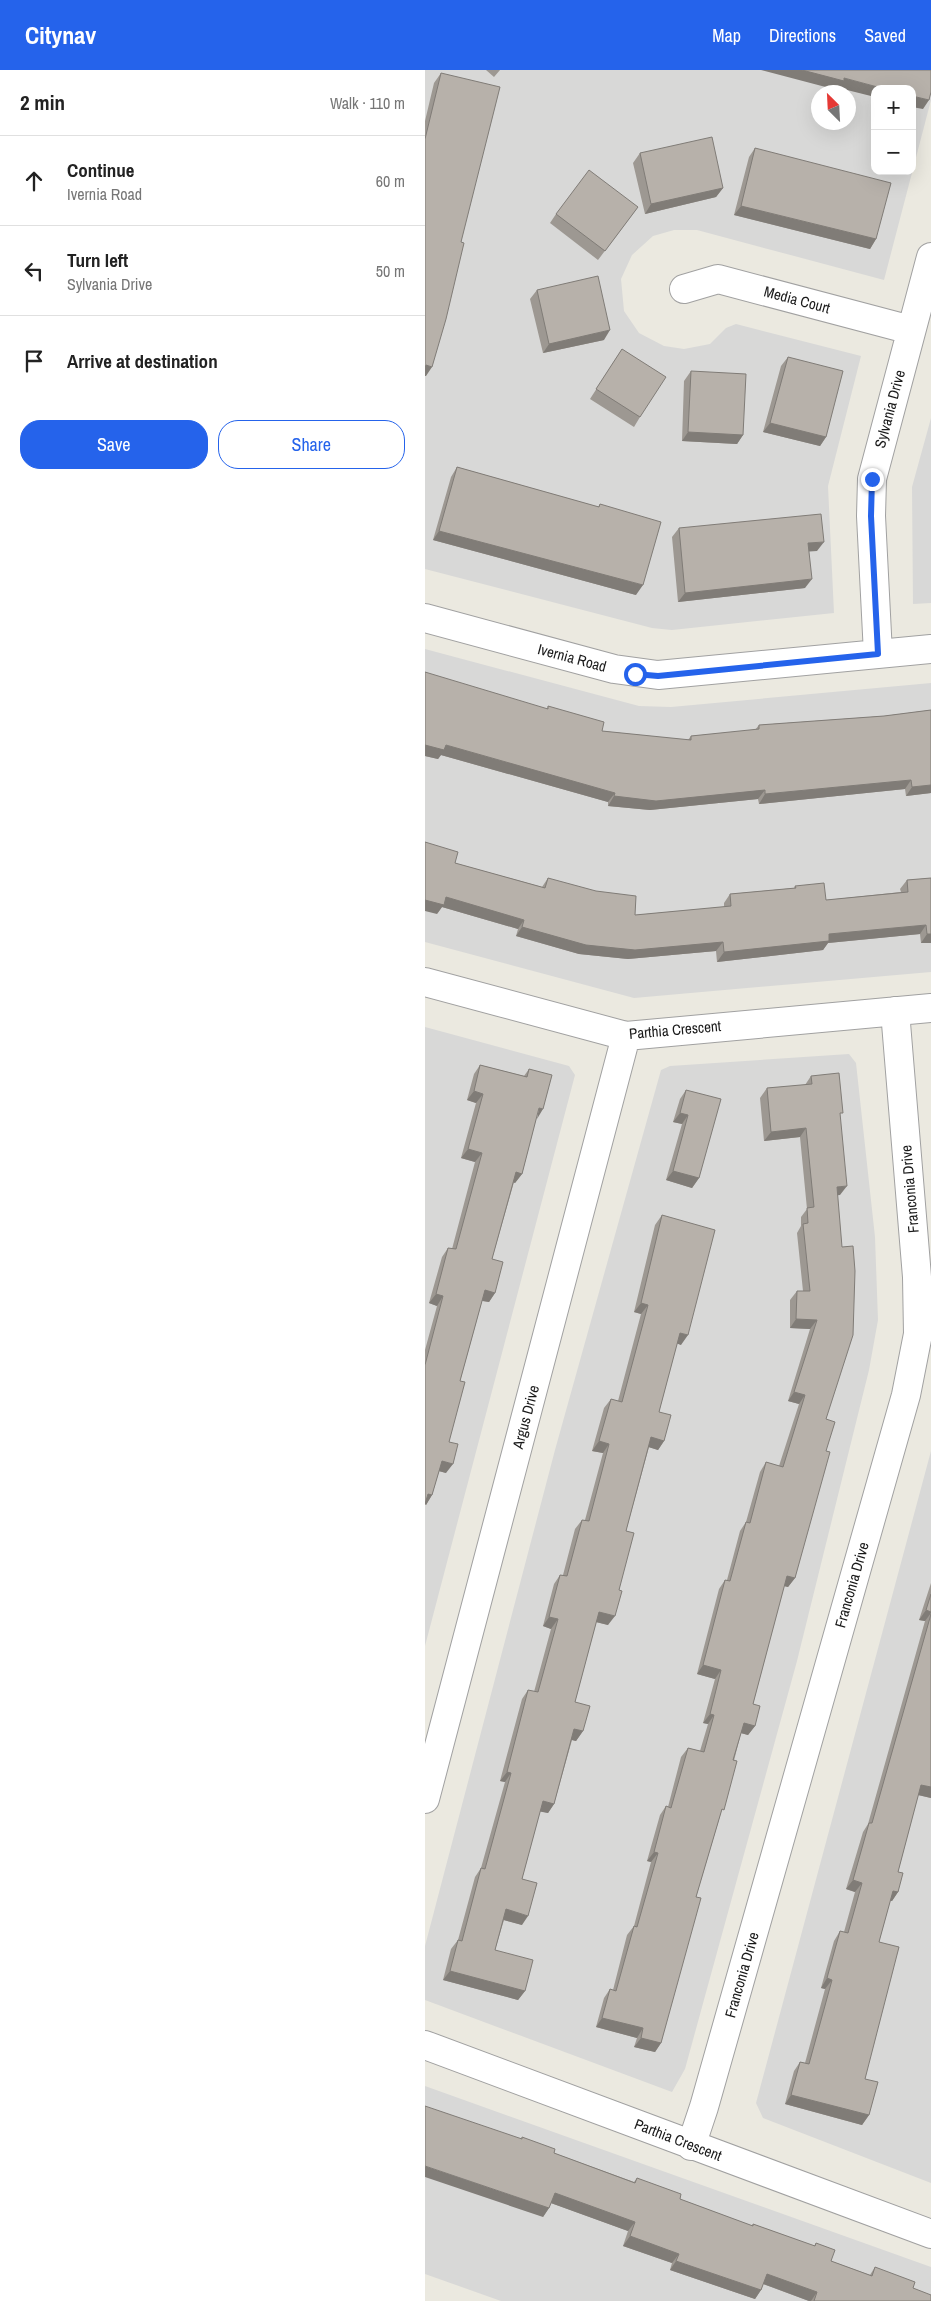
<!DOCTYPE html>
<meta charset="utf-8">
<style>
body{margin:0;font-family:"Archivo Narrow",sans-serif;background:#f2f2f2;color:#222}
.controls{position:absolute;right:15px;top:15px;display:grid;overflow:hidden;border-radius:10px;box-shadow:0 5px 20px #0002}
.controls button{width:45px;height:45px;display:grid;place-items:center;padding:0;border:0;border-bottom:1px solid #e0e0e0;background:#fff;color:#222;font:25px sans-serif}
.compass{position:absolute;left:386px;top:15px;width:45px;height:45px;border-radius:50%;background:#fff;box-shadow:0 5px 20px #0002;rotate:336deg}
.stop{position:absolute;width:15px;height:15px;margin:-11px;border:4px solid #2563eb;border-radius:50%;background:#fff}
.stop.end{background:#2563eb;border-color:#fff;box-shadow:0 1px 5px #0008}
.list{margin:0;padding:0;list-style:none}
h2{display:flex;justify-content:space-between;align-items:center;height:65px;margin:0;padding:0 20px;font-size:21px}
h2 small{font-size:16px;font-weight:400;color:#767676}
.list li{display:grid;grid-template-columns:32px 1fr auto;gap:15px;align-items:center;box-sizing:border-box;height:90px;padding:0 20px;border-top:1px solid #e0e0e0}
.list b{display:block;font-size:19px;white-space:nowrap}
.list p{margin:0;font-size:16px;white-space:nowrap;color:#767676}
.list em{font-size:16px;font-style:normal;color:#767676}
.actions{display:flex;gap:10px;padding:15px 20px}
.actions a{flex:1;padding:11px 0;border:1px solid #2563eb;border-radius:20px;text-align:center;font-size:18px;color:#2563eb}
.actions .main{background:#2563eb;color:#fff}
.icon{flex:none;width:28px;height:28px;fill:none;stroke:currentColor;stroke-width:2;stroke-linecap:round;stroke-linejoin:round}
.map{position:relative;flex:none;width:506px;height:2231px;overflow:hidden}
header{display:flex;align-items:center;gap:30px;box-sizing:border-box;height:70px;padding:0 25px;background:#2563eb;color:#fff}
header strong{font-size:24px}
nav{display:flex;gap:28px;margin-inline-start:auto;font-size:18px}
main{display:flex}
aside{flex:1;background:#fff}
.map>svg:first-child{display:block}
</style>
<header>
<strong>Citynav</strong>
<nav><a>Map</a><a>Directions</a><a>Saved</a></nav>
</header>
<main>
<aside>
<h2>2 min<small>Walk · 110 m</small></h2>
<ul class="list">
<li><svg class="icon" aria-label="ahead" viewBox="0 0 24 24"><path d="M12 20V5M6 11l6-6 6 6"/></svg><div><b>Continue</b><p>Ivernia Road</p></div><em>60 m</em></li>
<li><svg class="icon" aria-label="left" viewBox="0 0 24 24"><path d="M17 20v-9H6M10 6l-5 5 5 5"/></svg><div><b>Turn left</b><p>Sylvania Drive</p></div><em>50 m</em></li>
<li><svg class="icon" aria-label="arrive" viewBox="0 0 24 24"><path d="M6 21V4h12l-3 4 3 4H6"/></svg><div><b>Arrive at destination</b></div></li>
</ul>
<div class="actions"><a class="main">Save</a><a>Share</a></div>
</aside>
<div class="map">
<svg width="506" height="2231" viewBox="0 0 506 2231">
<rect width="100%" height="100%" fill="#ebe9e0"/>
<path fill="#d8d8d7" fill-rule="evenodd" d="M0,0h506v30l-47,180 -187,-50h-23l-21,6 -21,19 -11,24 3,32 15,22 25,13 20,3 26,-5 16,-16 10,-4 125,32 -33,130 6,127 -162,17 -20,-2 -227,-59zM450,19h37v82h-37zM393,22h30v30h-30z
M506,348v185l-18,1 -1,-117z
M0,579l214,57 32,1 260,-24v289l-297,26 -209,-56z
M0,957l144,39 6,9 -150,571z
M424,984l7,9 19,174 3,83 -9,50 -72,291 -112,408 -13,23 -247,-92v-54l130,-496 106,-380 9,-4z
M506,1381v732l-168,-65 -7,-15z
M0,2016l506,181v34h-430l-76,-27z"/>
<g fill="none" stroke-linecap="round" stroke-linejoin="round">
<defs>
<path id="minor" d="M259,219l34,-10 193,51
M0,548l189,51 44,6 273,-26
M453,584l-7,-138 1,-37 59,-222
M0,912l201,54 305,-28
M0,1729l201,-763
M0,1975l506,189
M266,2076l13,-39 202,-712 12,-61 -1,-57 -22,-266"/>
</defs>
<use href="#minor" stroke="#a1a1a1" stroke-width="30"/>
<use href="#minor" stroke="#fff" stroke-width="28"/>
</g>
<path fill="#9d9892" d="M61,0h14l-6,7z
M16,3l-15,303h-1v-255l9,-38z
M330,78l121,91 -6,10 -136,-34 15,-58z
M215,83l83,35 -7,9 -71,17 -12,-51z
M213,137l-40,53 -48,-37 6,-9z
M112,220l67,50 -61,13 -13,-54z
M197,279l18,68 -6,10 -44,-28z
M363,287l38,80 -6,9 -57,-14 18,-66z
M266,301l52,64 -6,9 -55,-3 2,-60z
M32,397l141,40 2,-3 36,91 -203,-55 18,-63z
M254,458l138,23h-8l-4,37 -127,14 -6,-65z
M123,636l54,25 86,9 3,-4 64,-6 4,-5 125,-9 47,-6v83l-25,3 -1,-7 -146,15 -1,-5 -108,11 -42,-4v-4l-167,-47 -3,4 -13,-3 122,-47z
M30,793l87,24 6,-9 87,37 89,-8v-4l6,-9 64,-6 1,-2 31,14 75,-8 -1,-3 7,-9 24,-2v65h-10l-1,-9 -92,9 -5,7 -106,12 -1,-11 -88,8 -49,-5 -63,-18 2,-7 -76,-22 -5,7z
M55,995l44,11 5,-7 7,50 -14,55 -7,9 -1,-1 -22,77 3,34 -6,9 -7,-1 -22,80 -11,61 -3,31 -7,-2 -7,24 -6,10 -1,-1v-154l12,-44 -8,-3 13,-46 6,-9 4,1 23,-87 -14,-4 15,-55 -9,-3 7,-26z
M386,1006l29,40v79h-3l-11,224v32l-31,127 -7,9 -4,-1 -31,118 2,22 -7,9 -7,-2 -21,83 -24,81 -35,146 -6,9 -21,-5 3,-9 -41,-11 8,-29 6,-9 3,1 14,-55 7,-9 17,-64 -4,-1 13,-46 6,-9 2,1 13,-50 7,-9 12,3 8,-27 -5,-1 12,-44 -18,-5 22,-85 6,-9h2l13,-49 6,-9 14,-50 6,-10 13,4 20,-62 -11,-3 22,-72 -20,-1v-28l7,-9h6l-6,-58 4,-7v-9l6,-8 -7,-72 -36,4 -4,-43 7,-10 38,-3z
M261,1020l13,88 -7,10 -26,-8 16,-56 -9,-2 7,-23z
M237,1145l19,130 -4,-2 -18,69 5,29 -6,9 -9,-3 -23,84 -18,94 -12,-3 -21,80 8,29 -7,10 -4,-1 -18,64 -6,9 -8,-2 -18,68v46l-18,-5 -9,30 30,41 -7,9 -75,-20 8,-31 7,-9 17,-63 6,-9 24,-86 -5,-1 22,-82 6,-9 6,2 17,-63 -8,-3 11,-42 6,-9h3l12,-46 7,-9h3l18,-67 -11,-2 12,-43 7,-9 7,2 23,-87 -7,-2 21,-87z
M506,1513v215l-13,-3 -20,77v20l-6,9h-2l-11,41 -14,137 4,36 -7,10 -77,-21 9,-33 6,-9 5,1 20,-74 -4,-1 13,-47 6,-10 4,1 11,-40 -9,-3 17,-57 5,-8 57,-203 -6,-1z
M97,2067l32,16 80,29 3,-4 43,21 72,27 1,-2 61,22 2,-3 15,18 39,14 5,-8 38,21 18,13h-122l-46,-17 -2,6 -6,9 -85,-29 2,-7 -49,-17 5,-15 -77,-28 -2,5 -6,9 -22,-78z"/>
<path fill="#807c77" d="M336,0h41l42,8 41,11h-10v8l-36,-9 -2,2z
M487,26l17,4 -6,9 -11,-2z
M298,118l-7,9 -71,17 6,-10z
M316,136l135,33 -6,10 -136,-34z
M185,260l-6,10 -61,13 6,-9z
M1,295l6,2 -6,9h-1v-10z
M345,353l56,14 -6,9 -57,-14z
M263,362l55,3 -6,9 -55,-3z
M14,461l204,54 -7,10 -203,-55z
M399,472l-7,9 -15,1 6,-9z
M387,509l-7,9 -127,14 7,-9z
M0,675h21l169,48 -7,9 -167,-47 -3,4 -13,-3z
M486,710l-6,9 -146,15 6,-10z
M506,715v8l-25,3 6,-9z
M340,720l-7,9 -108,11 -42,-4 6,-10z
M21,827l78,23 -6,9 -76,-22 -5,7 -12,-3v-11z
M501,855l-6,9 -92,9 -5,7 -106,12 7,-10 105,-18z
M97,857l201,15 -7,9 -88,8 -49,-5 -63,-18z
M502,864h4v9h-10z
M49,1021l9,3 -7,9 -9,-3z
M114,1038l4,1 -6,10z
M255,1043l8,2 -6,9 -9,-2z
M381,1058l-6,9 -36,4 7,-9z
M43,1079l14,4 -7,9 -14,-4z
M248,1101l26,7 -7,10 -26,-8z
M91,1102l6,2 -7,9 -5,-2z
M422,1116l-7,9 -10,1 7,-9z
M60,1220l10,3 -6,9 -11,-2z
M11,1224l7,2 -6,10 -8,-3z
M216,1233l7,2 -7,9 -7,-2z
M371,1249l21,1 -7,9 -20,-1z
M255,1263l8,2 -7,10 -8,-3z
M369,1322l11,3 -6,9 -11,-3z
M226,1367l13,4 -6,9 -13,-4z
M174,1371l10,3 -6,9 -11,-2z
M17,1391l11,3 -7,9 -11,-3z
M3,1424l4,1 -6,10 -1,-1z
M362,1506l8,2 -7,9 -8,-2z
M501,1540l5,2v1l-6,8 -6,-1z
M174,1542l16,4 -7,9 -16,-4z
M124,1547l9,2 -7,10 -8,-3z
M278,1595l18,5 -6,9 -18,-5z
M285,1644l4,1 -6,9 -5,-1z
M319,1653l11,3 -7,9 -11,-3z
M149,1659l9,2 -7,10 -8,-2z
M82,1702l4,1 -6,9 -5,-1z
M496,1715l10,2v11l-17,-4z
M118,1731l11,3 -6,9 -11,-2z
M229,1782l4,1 -7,9 -4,-1z
M428,1810l9,3 -7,9 -9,-3z
M468,1821l5,1 -6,9 -6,-1z
M81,1839l22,7 -6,9 -22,-6z
M25,1901l75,20 -7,9 -75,-20z
M402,1908l5,2 -7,9 -4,-1z
M177,1948l41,10 -6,10 -41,-11z
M216,1968l20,5 -6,9 -21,-5z
M366,2025l78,20 -7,10 -77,-21z
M0,2096l124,42 -6,9 -118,-40z
M130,2123l80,29 -7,9 -80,-29z
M205,2166l49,18 -7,9 -49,-17z
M251,2191l85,29 -6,9 -85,-29z
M342,2204l50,18 -6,9h-2l-48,-18z"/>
<path fill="#b7b1aa" stroke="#807c77" d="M377,0h129v22l-2,8 -17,-4v-7h-27l-41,-11v3z
M16,3l59,14 -39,155 3,1 -18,76 -14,48 -6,-2 -1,3v-229z
M287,67l11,51 -72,16 -11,-51z
M330,78l136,35 -15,56 -135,-33z
M164,100l49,37 -33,44 -49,-37z
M173,206l12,54 -61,14 -12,-54z
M197,279l44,28 -26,40 -44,-28z
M363,287l55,14 -17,66 -56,-14z
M266,301l55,3 -3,61 -55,-3z
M32,397l142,40 1,-3 61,18 -18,63 -204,-54z
M396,444l3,28 -16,1 4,36 -127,14 -6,-65z
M0,602l123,37v-3l56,16 -2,9 89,9v-4l68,-7v-4l125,-9 47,-6v75l-19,2 -1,-7 -146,14v-4l-109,11 -42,-5 1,-3 -169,-48 -2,5 -19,-5z
M0,772l33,10 -3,11 90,25 3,-10 48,13 40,5 -1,19 96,-9 -1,-12 66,-6 -1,-2 29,-3 2,17 82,-8 -1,-12 24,-2v56h-4l-1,-9 -97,9v7l-105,11 -1,-10 -88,8 -49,-5 -64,-18 2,-7 -78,-23 -2,8 -19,-5z
M55,995l47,12 2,-8 23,6 -9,34 -4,-1 -17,66 -6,-2 -24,87 11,3 -8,31 -10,-3 -25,91 5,1 -16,60 9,2 -5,20 -11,-3 -10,34 -4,-1 -3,10v-139l18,-69 -7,-2 12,-46 8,1 26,-96 -14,-4 15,-55 -9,-3z
M414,1003l4,40h-3l7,73 -10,1 5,60 11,-1 2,25 -2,64 -27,84 9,3 -9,29 4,1 -35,126 -8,-2 -34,128 7,2 -5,20 -11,-3 -11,37 4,1 -13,49 -2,-1 -26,88 5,1 -40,145 -20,-5 2,-10 -41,-10 8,-29 6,2 18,-65 3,1 21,-74 -4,-1 12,-46 5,2 17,-60 16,4 10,-37 -4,-1 11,-44 -18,-5 22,-85 5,1 16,-59 4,1 16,-61 17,5 22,-72 -11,-3 23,-72 -21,-1 1,-28h13l-7,-67 5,-1 -1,-15 7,-1 -8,-79 -35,4 -4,-44 45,-4 -1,-8z
M261,1020l35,9 -22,79 -26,-7 15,-56 -8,-2z
M237,1145l53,15 -27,105 -8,-2 -21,79 12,3 -7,26 -13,-4 -25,94 8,2 -15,57 3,1 -7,25 -16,-4 -24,90 15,4 -7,25 -9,-2 -20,75 -11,-3 -21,78 15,4 -9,33 -22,-7 -11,41 38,10 -8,31 -75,-20 8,-31 4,1 19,-73 4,1 26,-96 -4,-1 21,-82 10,2 20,-73 -9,-2 11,-42 7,1 15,-56 7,1 20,-77 -10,-3 12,-42 11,3 26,-97 -7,-2z
M506,1524v18l-5,-2z
M506,1544v173l-10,-2 -23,87 5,1 -5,19 -5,-1 -14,51 20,5 -34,132 13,3 -9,33 -78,-20 9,-33 9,2 23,-84 -5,-2 13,-47 8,2 14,-50 -9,-3 16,-57h3z
M0,2036l97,33v-2l33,12 -1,4 81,30 2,-5 44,16 -1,5 73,27v-2l62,22 1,-3 19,7 -4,11 41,15 3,-9 40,15 -2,6 18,7v6h-117l3,-9 -50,-18 -6,16 -85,-29 3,-7 -49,-18 5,-14 -80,-29 -6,15 -124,-42z"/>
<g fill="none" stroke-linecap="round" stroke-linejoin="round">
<path stroke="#2563eb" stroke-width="6" d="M210,604l23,2 220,-22 -7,-138 1,-37"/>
</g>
<g text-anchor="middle" stroke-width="4" stroke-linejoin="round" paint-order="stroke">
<g font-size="15" fill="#1a1a1a" stroke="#fff">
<text transform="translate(372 230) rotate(15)" y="5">Media Court</text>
<text transform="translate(465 339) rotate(-75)" y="5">Sylvania Drive</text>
<text transform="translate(147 588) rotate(15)" y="5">Ivernia Road</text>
<text transform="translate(250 960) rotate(-5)" y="5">Parthia Crescent</text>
<text transform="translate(485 1119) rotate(-95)" y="5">Franconia Drive</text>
<text transform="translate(101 1347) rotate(-75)" y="5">Argus Drive</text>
<text transform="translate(427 1515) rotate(-74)" y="5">Franconia Drive</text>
<text transform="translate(317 1905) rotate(-74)" y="5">Franconia Drive</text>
<text transform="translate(253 2070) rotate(21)" y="5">Parthia Crescent</text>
</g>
</g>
</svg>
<div class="controls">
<button>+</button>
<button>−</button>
</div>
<svg class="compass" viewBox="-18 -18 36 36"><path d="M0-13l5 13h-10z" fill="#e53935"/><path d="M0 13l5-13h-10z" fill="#767676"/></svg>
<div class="stop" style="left:210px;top:604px"></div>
<div class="stop end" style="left:447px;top:409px"></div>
</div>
</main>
